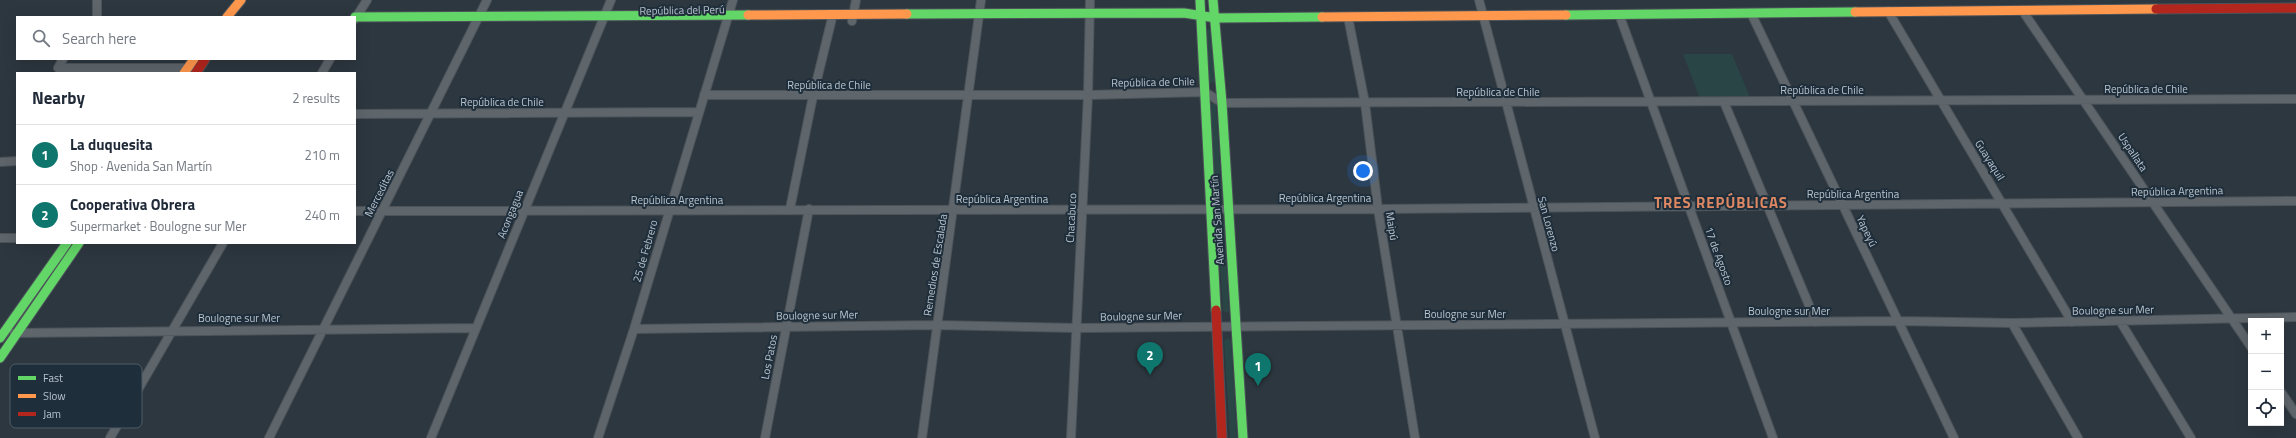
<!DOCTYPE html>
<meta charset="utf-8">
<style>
body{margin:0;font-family:"Titillium Web",sans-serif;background:#f6f6f7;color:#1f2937}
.controls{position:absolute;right:12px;bottom:12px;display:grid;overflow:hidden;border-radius:0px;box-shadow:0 4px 16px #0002}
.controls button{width:36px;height:36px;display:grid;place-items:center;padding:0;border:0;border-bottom:1px solid #e0e1e3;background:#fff;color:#1f2937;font:20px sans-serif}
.you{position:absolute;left:1363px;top:171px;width:14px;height:14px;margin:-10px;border:3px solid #fff;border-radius:50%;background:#1a73e8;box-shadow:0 0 0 6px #1a73e833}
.badge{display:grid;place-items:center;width:26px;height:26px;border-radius:50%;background:#0f766e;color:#fff;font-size:13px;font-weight:700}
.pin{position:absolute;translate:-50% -33px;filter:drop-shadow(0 1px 2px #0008)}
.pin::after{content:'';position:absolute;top:21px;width:14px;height:12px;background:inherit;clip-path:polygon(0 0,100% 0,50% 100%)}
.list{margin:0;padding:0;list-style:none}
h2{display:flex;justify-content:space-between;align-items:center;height:52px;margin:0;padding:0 16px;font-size:17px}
h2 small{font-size:13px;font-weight:400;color:#747a83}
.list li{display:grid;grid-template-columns:26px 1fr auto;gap:12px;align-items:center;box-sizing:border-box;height:60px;padding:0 16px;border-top:1px solid #e0e1e3}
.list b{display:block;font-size:15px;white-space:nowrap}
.list p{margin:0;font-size:13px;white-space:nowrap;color:#747a83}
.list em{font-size:13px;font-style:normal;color:#747a83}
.icon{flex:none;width:22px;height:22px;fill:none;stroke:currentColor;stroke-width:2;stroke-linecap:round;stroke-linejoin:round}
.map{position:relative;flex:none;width:2296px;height:438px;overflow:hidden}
.search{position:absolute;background:#fff;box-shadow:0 4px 16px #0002;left:16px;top:16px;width:340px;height:44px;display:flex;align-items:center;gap:10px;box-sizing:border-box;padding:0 14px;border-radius:0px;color:#747a83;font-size:15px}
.panel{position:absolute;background:#fff;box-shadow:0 4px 16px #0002;left:16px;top:72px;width:340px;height:172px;border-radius:0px}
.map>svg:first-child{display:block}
</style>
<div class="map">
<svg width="2296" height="438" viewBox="0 0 2296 438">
<rect width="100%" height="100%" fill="#2d373f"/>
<path fill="#294545" d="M1207,29h4l4,52 -2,2 -4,-1z
M1683,54h49l19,46 -51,-1z
M1213,103l3,2 6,93 -3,1 -3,-1 -6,-93z
M1220,219l4,3 5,89 -2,2 -4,-2 -6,-89z
M1228,338l3,3 6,97h-7l-6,-97z"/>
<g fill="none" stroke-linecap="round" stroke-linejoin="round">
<defs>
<path id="street" d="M97,0v17
M1479,0l116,438
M2022,10l229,337
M1888,11l184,311
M1751,13l203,425
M1619,14l154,424
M1348,17l17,86 13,106 37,229
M355,19l12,-19
M852,21l4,-21
M63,59l-5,9h133
M322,73l8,-14
M704,95h384l117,-3 17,11 1074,-4
M1724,102l92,220
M355,114l343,-2
M0,162l17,-1
M790,209l23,-113 20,-82
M355,211l1023,-2 918,-8
M0,238h17
M2120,321l71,117
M2012,323l66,115
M634,329l302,-4 141,3 821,-7 114,2 284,-6
M14,333l462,-5
M2281,392l15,22
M110,438l113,-195
M269,438l218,-438
M431,438l180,-438
M598,438l36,-109 99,-329
M765,438l44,-229
M922,438l59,-438
M1071,438l17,-343 2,-95"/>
<path id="fast" d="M1200,0l16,310
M1213,0l9,103 21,335
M907,14l277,-1 32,5 106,-1
M1566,15l289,-3
M355,17l393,-2
M0,338l67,-95
M0,358l79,-115"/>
<path id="slow" d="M1855,12l301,-3
M748,15l159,-1
M227,17l14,-17
M1322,17l244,-2
M184,73l10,-14"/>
<path id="jam" d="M2156,9l140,-1
M196,73l9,-14
M1216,310l6,128"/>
</defs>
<use href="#street" stroke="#4c5359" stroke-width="10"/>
<use href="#fast" stroke="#4c5359" stroke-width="11"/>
<use href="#slow" stroke="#4c5359" stroke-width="11"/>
<use href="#jam" stroke="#4c5359" stroke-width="11"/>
<use href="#street" stroke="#5e656b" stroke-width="8"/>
<use href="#fast" stroke="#63d668" stroke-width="9"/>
<use href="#slow" stroke="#ff974d" stroke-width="9"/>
<use href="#jam" stroke="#b3261e" stroke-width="9"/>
</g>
<g text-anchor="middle" stroke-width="4" stroke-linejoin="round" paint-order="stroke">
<g font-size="11" fill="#b8c4ce" stroke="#1f2e3b">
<text transform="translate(682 10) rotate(-1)" y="4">República del Perú</text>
<text transform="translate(1153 82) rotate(-1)" y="4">República de Chile</text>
<text x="829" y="89">República de Chile</text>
<text x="2146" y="93">República de Chile</text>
<text x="1822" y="94">República de Chile</text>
<text x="1498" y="96">República de Chile</text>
<text x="502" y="106">República de Chile</text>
<text transform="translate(2133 152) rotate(56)" y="4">Uspallata</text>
<text transform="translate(1990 160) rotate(58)" y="4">Guayaquil</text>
<text transform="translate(2177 191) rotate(-1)" y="4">República Argentina</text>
<text transform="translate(379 193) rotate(-63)" y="4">Merceditas</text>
<text x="1853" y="198">República Argentina</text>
<text x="1325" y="202">República Argentina</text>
<text x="1002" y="203">República Argentina</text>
<text x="677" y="204">República Argentina</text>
<text transform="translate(510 214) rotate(-68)" y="4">Acongagua</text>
<text transform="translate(1071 218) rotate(-87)" y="4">Chacabuco</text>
<text transform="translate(1217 220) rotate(-94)" y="4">Avenida San Martín</text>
<text transform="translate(1549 224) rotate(75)" y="4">San Lorenzo</text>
<text transform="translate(1392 226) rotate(81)" y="4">Maipú</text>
<text transform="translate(1867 231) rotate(64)" y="4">Yapeyú</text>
<text transform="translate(645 251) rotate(-74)" y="4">25 de Febrero</text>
<text transform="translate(1719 256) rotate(70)" y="4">17 de Agosto</text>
<text transform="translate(935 265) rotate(-81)" y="4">Remedios de Escalada</text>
<text transform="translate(2113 310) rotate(-1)" y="4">Boulogne sur Mer</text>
<text x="1789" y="315">Boulogne sur Mer</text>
<text x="1465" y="318">Boulogne sur Mer</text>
<text transform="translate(817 315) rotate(-1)" y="4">Boulogne sur Mer</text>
<text transform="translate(1141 316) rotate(-1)" y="4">Boulogne sur Mer</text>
<text x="239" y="322">Boulogne sur Mer</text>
<text transform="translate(769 357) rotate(-79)" y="4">Los Patos</text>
</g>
<g font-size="15" font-weight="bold" letter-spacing="1" fill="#de8863" stroke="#1f2e3b">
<text x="1721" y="208">TRES REPÚBLICAS</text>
</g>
</g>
<rect x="10" y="364" width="132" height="64" rx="6" fill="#1f2e3b" stroke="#4d5b67" stroke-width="1"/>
<rect x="18" y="376" width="18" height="4" fill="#63d668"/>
<rect x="18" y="394" width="18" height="4" fill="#ff974d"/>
<rect x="18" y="412" width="18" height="4" fill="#b3261e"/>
<g font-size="11" fill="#b8c4ce">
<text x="43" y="382">Fast</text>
<text x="43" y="400">Slow</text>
<text x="43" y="418">Jam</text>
</g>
</svg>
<div class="controls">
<button>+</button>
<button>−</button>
<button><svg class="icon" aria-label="locate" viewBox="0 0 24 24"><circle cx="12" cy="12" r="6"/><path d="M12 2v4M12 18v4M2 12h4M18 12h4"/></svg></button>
</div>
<div class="you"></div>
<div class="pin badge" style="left:1258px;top:386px">1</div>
<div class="pin badge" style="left:1150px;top:375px">2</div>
<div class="search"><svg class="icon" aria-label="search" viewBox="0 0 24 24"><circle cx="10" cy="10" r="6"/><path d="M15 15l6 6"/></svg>Search here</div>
<section class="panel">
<h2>Nearby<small>2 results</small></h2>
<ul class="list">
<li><span class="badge">1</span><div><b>La duquesita</b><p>Shop · Avenida San Martín</p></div><em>210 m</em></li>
<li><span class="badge">2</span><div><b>Cooperativa Obrera</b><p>Supermarket · Boulogne sur Mer</p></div><em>240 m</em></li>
</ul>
</section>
</div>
